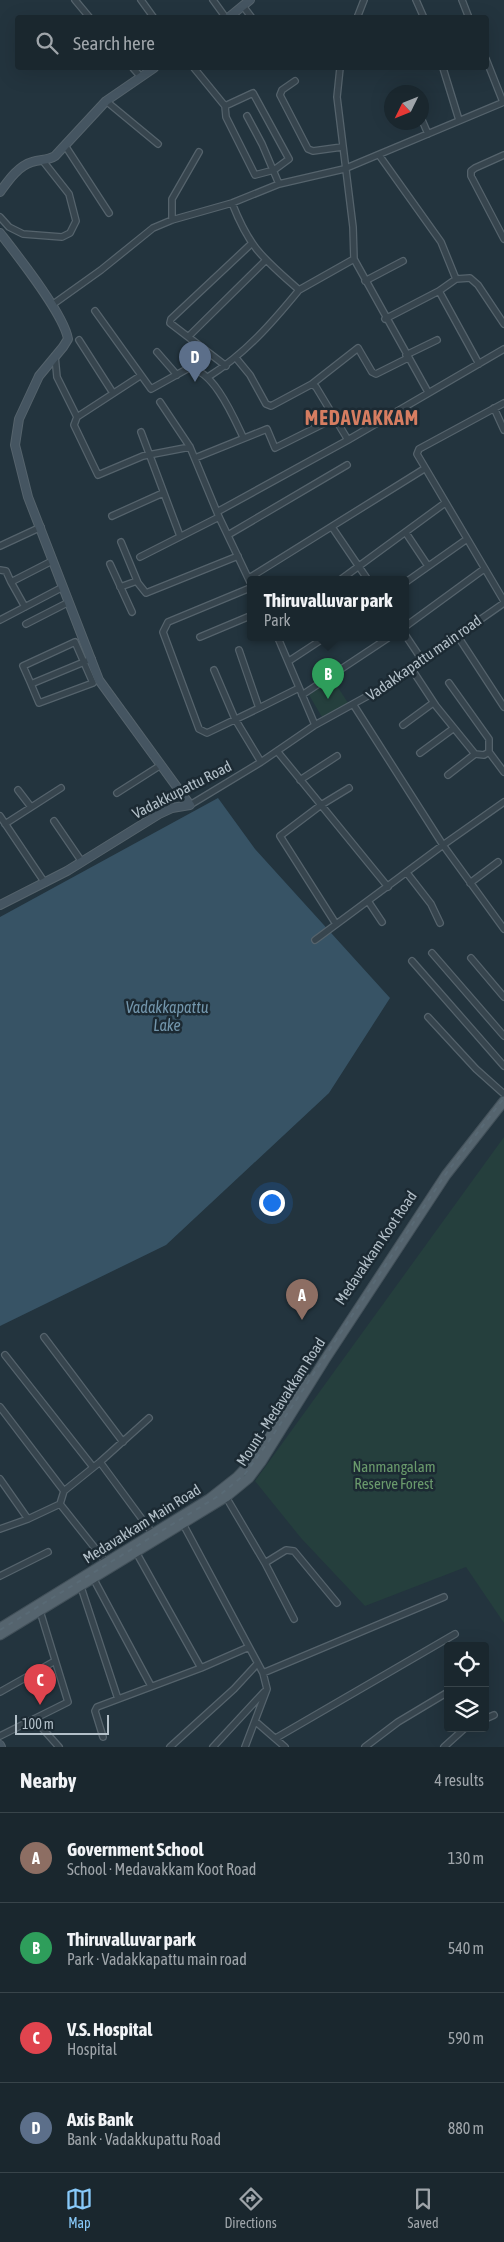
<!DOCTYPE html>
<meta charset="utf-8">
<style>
body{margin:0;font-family:"Asap Condensed",sans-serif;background:#27333a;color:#f1f3f6}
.controls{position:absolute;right:15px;bottom:15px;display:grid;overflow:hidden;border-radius:5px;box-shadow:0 5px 20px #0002}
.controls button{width:45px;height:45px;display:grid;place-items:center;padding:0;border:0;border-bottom:1px solid #38444a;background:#1a272e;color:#f1f3f6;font:25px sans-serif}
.compass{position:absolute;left:384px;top:85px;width:45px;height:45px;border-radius:50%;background:#1a272e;box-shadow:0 5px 20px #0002;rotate:227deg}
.scale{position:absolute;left:15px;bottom:12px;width:94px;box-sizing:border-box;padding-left:5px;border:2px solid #b3c0c9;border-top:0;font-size:14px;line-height:18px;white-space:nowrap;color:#b3c0c9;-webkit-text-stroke:4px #1c2a33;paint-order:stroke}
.you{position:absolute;left:271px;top:1202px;width:18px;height:18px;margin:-12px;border:4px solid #fff;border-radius:50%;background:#1a73e8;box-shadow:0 0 0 8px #1a73e833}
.badge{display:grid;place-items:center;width:32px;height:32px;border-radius:50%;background:#88c9f9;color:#fff;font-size:16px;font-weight:700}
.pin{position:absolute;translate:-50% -41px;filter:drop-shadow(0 1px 2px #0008)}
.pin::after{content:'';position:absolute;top:26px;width:18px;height:15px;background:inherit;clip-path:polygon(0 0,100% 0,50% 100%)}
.popup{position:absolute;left:247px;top:576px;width:162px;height:65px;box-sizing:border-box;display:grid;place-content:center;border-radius:5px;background:#1a272e;filter:drop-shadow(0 1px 4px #0005);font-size:16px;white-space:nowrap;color:#9fa5aa}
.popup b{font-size:19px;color:#f1f3f6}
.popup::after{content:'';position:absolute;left:50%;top:100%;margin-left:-10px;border:10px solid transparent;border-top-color:#1a272e}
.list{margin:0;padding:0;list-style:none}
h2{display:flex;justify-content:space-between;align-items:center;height:65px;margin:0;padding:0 20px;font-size:21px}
h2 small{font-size:16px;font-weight:400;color:#9fa5aa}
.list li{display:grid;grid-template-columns:32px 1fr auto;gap:15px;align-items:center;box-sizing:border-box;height:90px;padding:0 20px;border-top:1px solid #38444a}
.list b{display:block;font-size:19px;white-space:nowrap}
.list p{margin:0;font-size:16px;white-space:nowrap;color:#9fa5aa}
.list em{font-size:16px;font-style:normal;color:#9fa5aa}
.icon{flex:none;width:28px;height:28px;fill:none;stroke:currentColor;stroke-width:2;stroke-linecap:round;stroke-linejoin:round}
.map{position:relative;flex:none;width:504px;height:1747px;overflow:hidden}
.search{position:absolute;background:#1a272e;box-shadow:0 5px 20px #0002;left:15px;right:15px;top:15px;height:55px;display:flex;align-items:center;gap:12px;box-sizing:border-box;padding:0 18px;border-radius:5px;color:#9fa5aa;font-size:19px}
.sheet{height:425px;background:#1a272e}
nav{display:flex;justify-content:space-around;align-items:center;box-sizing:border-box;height:70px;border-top:1px solid #38444a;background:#1a272e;font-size:14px;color:#9fa5aa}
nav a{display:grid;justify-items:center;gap:2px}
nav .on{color:#88c9f9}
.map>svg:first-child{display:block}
</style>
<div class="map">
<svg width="504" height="1747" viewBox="0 0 504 1747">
<rect width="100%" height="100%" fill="#23343e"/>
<path fill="#253f3d" d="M332,678l16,25 -26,14 -13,-22z
M504,1137v486l-38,-56 -101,39 -64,-68 -46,-57z"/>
<path fill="#375365" d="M218,798l37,51 135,149 -61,95 -163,152 -166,81v-409z"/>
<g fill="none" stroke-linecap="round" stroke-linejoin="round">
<defs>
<path id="street" d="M75,0l15,18
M141,0l13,18
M213,0l13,18
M416,0l8,18
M462,0l7,18
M243,6l9,12
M357,18l7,-18
M486,59l17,43
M133,68l7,8
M194,68l31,38 1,11 29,58 19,-5 15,-11 -36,-66 -28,13
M340,68l-3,29 16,130 1,32 74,133
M443,68l16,52
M295,81l-13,9 -2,5 28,54 5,2 29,-4
M106,101l52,43
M247,116l15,28 17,40
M422,120l6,14
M66,147l43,66
M379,155l62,87 15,37
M504,155l-29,13 -4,3v5l33,63
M232,203c18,46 31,55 67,87l55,-31
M0,217l9,10 14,7 39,3 8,-4 6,-12 -7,-27 -26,-33
M172,220v-21l27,-47
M365,281l38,-20
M439,291l40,73
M52,305l49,-35 52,-42 19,-8 60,-17 47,-19 65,-15 160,-67
M95,311l56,78 36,-20c25,-3 47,49 56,68
M385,319l54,-28 17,-12 14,-1 8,7 26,39
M189,336l76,-75
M79,340l34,53
M157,352l20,23
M406,355l31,-15
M55,356l2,21 20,40
M236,358l14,17 16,29 5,2 41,-22 4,3 32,53
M226,366l-56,-43 1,-4 80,-75
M140,376l-63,41 -3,8 24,50 45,-19 47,-9
M208,377c37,-23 64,-54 91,-87
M312,384l46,-36 14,24 4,2 32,-16
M160,402l30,45 29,70 31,65
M504,403l-85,46 -2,5 87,147
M494,408l10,22
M141,432l39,104
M195,458l72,-29 8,19 60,-30
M217,512l131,-72 156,-91
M112,516l51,-23
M332,527l36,53
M406,533l22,33
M228,535l119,-70
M121,542l17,41 8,10 92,-37
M0,546l41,-19
M140,557l79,-40
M110,564l22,48
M0,570l6,1 5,11 41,-21
M249,578l175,-109
M340,580l105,-77
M11,582l14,25
M406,582l61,-43
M120,587l17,-6
M0,620l63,-33
M26,624l43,-22
M406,626l78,-57
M457,635l47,72
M406,636l16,24
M200,637l50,-21
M278,638l37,87
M239,650l20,58 -52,25 -8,-4 -36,-97 5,-10 82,-34
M289,661l35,-23
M411,668l25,38 39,48 9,1 5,-3 15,20
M214,670l21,49 26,43
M449,683l40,56v13
M31,684l-8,-18 52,-24 18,41 -54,20 -8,-19 53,-22 8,-3
M302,695l86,-57
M353,704l90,141 61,-43
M259,708l40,-20
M403,725l30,-22
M277,751l111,136
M420,753l34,-25
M448,775l27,-21
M300,780l37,-24
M18,790l13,17
M117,793l44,-28
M190,805l71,-43 54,-37 67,-37 122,-85
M0,816l45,67
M54,821l28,41
M5,824l56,-36
M407,873l24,31 9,19
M470,883l28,-21
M368,901l14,21
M336,924l-56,-88 41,-31 28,-17
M315,940l128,-95 61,84
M432,953l72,83
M471,958l33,39
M412,961l92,105
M428,1017l48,52 28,25
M44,1337l79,105
M5,1355l88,112
M0,1407l64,84
M100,1462l53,72
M0,1479l28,40
M226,1497l39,66 29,56
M60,1504l46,58
M182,1522l81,151 4,16 -22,58
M0,1529l28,-10 32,-15 4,-13 36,-29 49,-44
M136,1552l65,116
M265,1563l21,-13 8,1 43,52
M0,1576l48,-24
M92,1576l59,110
M81,1587l37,112
M263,1673l181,-76
M0,1692l55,-31
M34,1719l25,28
M485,1719l9,-4
M255,1721l30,26
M0,1736l68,-34 -28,-91
M103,1737l-8,-26 2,-4 104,-39 48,-21
M276,1738l179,-104
M170,1747l64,-58 23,-25
M213,1747l51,-55
M365,1747l33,-25 50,-30
M444,1747l21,-19"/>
<path id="secondary" d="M228,18l22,-18
M0,192c8,-11 18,-26 32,-30 9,-3 15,-1 23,-6l51,-55 48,-33
M0,233c17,22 64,81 68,106l-5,8 -24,29 -20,43 -4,26 13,52 71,183 91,125 -18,3 -13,6 -92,57 -67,34
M0,1745l1,2"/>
<path id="primary" d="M0,1628l209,-129 28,-22 19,-20 52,-78
M0,1635l226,-138 23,-19 12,-16 63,-101 122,-186 58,-74"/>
</defs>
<use href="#street" stroke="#55636c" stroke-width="8"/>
<use href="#secondary" stroke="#55636c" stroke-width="10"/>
<use href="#primary" stroke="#43515a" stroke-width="11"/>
<use href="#street" stroke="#37454e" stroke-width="5.5"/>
<use href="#secondary" stroke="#455561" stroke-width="8"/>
<use href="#primary" stroke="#55646e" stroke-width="9"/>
<path stroke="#596a75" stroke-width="2" stroke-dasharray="5 5" stroke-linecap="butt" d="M0,1630l220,-135 25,-21 26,-36 174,-263 59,-77"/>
</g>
<g text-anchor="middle" stroke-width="5" stroke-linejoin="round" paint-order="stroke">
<g font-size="15" fill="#b3c0c9" stroke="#1c2a33">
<text transform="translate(424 658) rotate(-35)" y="5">Vadakkapattu main road</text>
<text transform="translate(182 790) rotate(-27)" y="5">Vadakkupattu Road</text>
<text transform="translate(376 1248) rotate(-56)" y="5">Medavakkam Koot Road</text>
<text transform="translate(281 1402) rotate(-57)" y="5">Mount - Medavakkam Road</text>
<text transform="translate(142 1524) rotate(-32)" y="5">Medavakkam Main Road</text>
</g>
<g font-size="15" fill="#6a9a6c" stroke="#1c2a33">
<text x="394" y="1472">Nanmangalam<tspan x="394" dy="17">Reserve Forest</tspan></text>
</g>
<g font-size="16" font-style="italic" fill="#7396ac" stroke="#1c2a33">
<text x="167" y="1013">Vadakkapattu<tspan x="167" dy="18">Lake</tspan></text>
</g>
<g font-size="20" font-weight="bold" letter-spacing="1" fill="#d67d61" stroke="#1c2a33">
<text x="362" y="425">MEDAVAKKAM</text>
</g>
</g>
</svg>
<div class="controls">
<button><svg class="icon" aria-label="locate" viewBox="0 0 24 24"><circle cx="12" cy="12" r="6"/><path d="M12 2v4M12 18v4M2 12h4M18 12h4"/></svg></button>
<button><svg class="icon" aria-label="layers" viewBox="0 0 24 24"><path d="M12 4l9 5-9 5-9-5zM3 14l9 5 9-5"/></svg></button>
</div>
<svg class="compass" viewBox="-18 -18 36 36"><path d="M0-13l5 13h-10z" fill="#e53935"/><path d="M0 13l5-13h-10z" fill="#9fa5aa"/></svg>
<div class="scale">100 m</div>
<div class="you"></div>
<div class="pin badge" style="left:302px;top:1320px;background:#8d6e63">A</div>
<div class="pin badge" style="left:328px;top:699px;background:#2e9e5b">B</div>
<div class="popup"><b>Thiruvalluvar park</b>Park</div>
<div class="pin badge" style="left:40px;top:1705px;background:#e0444e">C</div>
<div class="pin badge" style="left:195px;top:382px;background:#5c6f8a">D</div>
<div class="search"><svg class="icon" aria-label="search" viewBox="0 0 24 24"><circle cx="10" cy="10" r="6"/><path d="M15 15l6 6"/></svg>Search here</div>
</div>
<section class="sheet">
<h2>Nearby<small>4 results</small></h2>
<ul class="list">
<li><span class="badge" style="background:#8d6e63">A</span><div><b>Government School</b><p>School · Medavakkam Koot Road</p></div><em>130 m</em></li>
<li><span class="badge" style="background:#2e9e5b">B</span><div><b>Thiruvalluvar park</b><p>Park · Vadakkapattu main road</p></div><em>540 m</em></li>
<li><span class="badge" style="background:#e0444e">C</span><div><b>V.S. Hospital</b><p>Hospital</p></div><em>590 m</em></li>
<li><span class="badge" style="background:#5c6f8a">D</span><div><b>Axis Bank</b><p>Bank · Vadakkupattu Road</p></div><em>880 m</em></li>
</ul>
</section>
<nav>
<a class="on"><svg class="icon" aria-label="map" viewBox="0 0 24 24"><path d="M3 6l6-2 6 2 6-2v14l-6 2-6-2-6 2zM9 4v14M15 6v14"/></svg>Map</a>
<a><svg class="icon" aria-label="directions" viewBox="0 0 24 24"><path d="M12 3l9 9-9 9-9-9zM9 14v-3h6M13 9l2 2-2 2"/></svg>Directions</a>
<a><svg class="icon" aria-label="saved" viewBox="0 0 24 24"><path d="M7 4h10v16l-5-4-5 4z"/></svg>Saved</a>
</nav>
